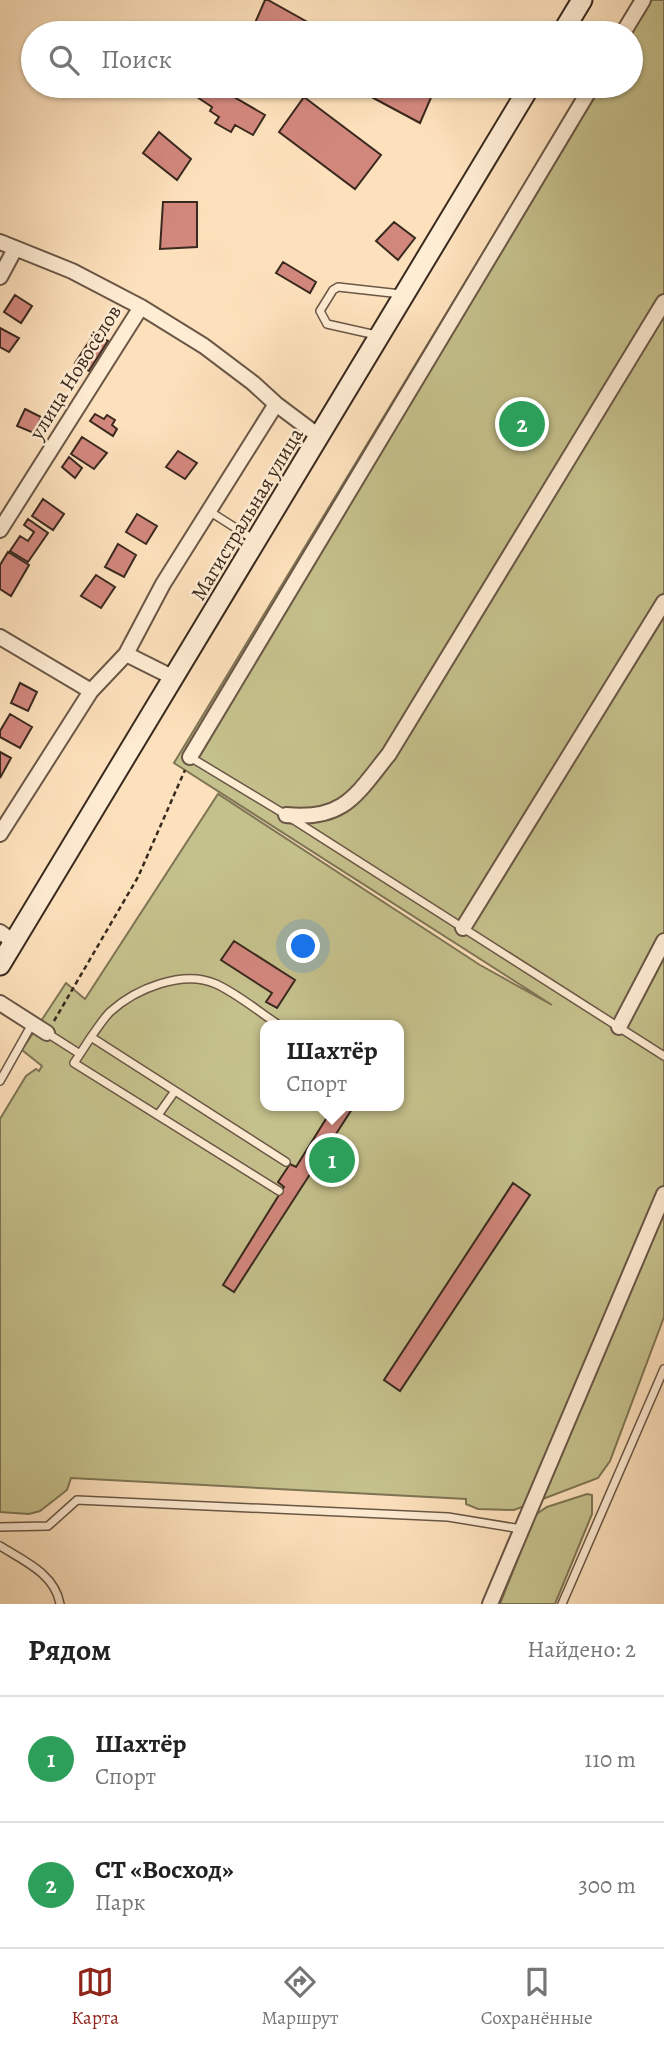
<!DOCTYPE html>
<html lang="ru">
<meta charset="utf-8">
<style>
body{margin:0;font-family:Alegreya,serif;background:#f6f6f6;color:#222}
.you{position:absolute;left:304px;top:947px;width:24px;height:24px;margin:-18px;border:5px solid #fff;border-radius:50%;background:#1a73e8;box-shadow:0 0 0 10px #1a73e833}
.badge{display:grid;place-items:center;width:46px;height:46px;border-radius:50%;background:#8f2418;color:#fff;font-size:23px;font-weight:700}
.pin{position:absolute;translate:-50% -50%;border:4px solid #fff;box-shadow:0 2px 7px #0006}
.popup{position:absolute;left:260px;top:1020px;width:144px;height:91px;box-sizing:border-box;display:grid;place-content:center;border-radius:14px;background:#fff;filter:drop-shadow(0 2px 5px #0005);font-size:23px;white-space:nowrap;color:#767676}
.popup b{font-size:26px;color:#222}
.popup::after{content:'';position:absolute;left:50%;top:100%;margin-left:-14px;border:14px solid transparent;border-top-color:#fff}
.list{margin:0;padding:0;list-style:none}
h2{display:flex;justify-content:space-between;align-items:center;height:91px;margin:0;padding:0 28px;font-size:30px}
h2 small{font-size:23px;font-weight:400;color:#767676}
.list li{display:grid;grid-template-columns:46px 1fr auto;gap:21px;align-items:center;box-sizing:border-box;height:126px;padding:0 28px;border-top:2px solid #e0e0e0}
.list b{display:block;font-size:26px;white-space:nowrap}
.list p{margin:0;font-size:23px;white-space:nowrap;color:#767676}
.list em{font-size:23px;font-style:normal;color:#767676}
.icon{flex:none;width:38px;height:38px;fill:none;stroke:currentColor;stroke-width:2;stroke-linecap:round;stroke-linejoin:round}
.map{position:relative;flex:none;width:664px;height:1604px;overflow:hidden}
.search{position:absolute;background:#fff;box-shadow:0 2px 5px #0004;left:21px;right:21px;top:21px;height:77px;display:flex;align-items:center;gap:18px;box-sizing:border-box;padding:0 24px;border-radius:38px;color:#767676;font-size:26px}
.sheet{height:343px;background:#fff}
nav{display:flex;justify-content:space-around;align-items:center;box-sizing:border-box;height:98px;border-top:2px solid #e0e0e0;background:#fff;font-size:19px;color:#767676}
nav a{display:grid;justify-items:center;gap:4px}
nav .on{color:#8f2418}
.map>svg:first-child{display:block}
</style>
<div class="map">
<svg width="664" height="1604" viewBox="0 0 664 1604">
<rect width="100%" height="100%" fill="#fde1bc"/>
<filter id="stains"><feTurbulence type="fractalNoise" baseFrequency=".00286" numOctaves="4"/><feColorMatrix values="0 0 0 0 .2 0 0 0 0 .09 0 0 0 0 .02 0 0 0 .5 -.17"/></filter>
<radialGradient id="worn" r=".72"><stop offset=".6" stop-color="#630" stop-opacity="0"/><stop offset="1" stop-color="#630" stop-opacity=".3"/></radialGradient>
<path fill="#c5c18c" stroke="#7f7555" stroke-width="2" fill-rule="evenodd" d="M636,0h28v1317l-54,144 -12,17 -84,32 -36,-1 -12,-5v-5l-395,-21 -4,12 -27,21 -11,3 -29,-2v-393l26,-43 10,-7 3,2 3,-5 -20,-16 44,-67 19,16 133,-205 262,171 72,40 -378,-242 410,-677h47v-53zM266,1025h132v81h-132z
M587,1494l5,1v19l-37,90h-55l35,-89 12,-8z"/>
<path fill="#d2877d" stroke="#39291e" stroke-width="2" d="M265,0h3l59,33h-73l-3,-1z
M203,86h12l50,29 -12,20 -18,-10 -4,7 -16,-9 4,-6 -9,-6 2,-4 -15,-10z
M351,86h70l12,7 -13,30z
M304,97l77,58 -26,34 -76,-57z
M159,132l32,27 -14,21 -34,-27z
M163,202h34v45l-37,2z
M394,222l21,16 -17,22 -22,-19z
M283,262l33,20 -6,11 -34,-20z
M15,295l17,11 -11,17 -17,-11z
M0,328l19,10 -10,14 -9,-5z
M94,334l14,7 -19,30 -14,-8z
M25,409l16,8 -7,16 -17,-7z
M95,414l9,5 3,-4 8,5 -3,5 5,4 -4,7 -23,-15z
M82,437l25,16 -13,16 -23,-15z
M178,451l19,12 -12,16 -19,-12z
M69,457l13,11 -7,10 -13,-11z
M43,499l21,15 -11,16 -21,-14z
M137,514l20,12 -11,18 -20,-12z
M28,519l20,14 -20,29 -18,-11 10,-15 8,5 6,-9 -10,-7z
M118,544l18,11 -12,22 -19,-10z
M8,552l21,13 -18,31 -11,-7v-24z
M96,575l19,12 -14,21 -20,-12z
M20,683l17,9 -9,19 -17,-8z
M10,714l22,13 -12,21 -20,-11v-6z
M0,752l11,6 -11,20z
M234,941l61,39 -18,28 -11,-6 6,-9 -51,-33z
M334,1106h20l-120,186 -11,-7 61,-98 -6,-5 12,-18 6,3z
M513,1183l17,12 -130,196 -16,-11z"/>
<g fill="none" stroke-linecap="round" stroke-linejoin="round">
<defs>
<path id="service" d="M376,335l-49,-11 -7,-13 13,-21 5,-3 63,7
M209,511l47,30
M190,757l96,58 378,241
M47,1033l33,21 -6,9 205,128
M91,1037c6,-8 12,-18 19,-25 25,-23 73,-43 106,-28 22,10 43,28 63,41
M80,1054l11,-17 195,125
M0,1081l32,-57
M158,1115l17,-24
M0,1527l48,-1 29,-26 371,17 73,12
M0,1546c24,15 55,28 60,58
M562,1604l102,-235"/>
<path id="minor" d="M623,33l20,-33
M0,242l72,29 69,36 63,39 49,37 23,21 44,33
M0,277l15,-28
M0,530l141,-223
M0,637l91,54
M126,654l48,24
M190,757l402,-671
M286,815c58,6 70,-20 103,-61l275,-452
M0,834l91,-143 35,-37 37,-70 113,-180
M463,928l201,-326
M0,932l14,10
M0,1003l47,30
M619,1027l45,-86
M490,1604l174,-410"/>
<path id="secondary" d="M562,33l20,-33
M0,965l530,-879"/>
</defs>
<use href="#service" stroke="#6a5746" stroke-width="10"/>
<use href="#minor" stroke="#6a5746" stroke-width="18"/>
<use href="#secondary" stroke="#39291e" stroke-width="23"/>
<path stroke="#39291e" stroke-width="2.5" stroke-dasharray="5 3.5" stroke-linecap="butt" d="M54,1021l84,-144 47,-107"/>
<use href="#service" stroke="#feecd3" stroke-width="7"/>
<use href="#minor" stroke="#feecd3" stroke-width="14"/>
<use href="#secondary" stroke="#feecd3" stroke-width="19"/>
</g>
<g text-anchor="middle" stroke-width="5" stroke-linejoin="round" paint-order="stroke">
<g font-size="21" fill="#39291e" stroke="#feecd3">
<text transform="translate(75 372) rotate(-58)" y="7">улица Новосёлов</text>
<text transform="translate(247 514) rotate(-59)" y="7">Магистральная улица</text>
</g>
</g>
<rect width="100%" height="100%" filter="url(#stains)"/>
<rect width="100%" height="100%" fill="url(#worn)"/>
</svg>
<div class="you"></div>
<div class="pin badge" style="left:332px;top:1160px;background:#2e9e5b">1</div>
<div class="popup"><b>Шахтёр</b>Спорт</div>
<div class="pin badge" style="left:522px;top:424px;background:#2e9e5b">2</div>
<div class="search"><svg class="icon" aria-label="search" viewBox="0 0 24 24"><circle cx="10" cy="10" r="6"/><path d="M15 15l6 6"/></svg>Поиск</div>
</div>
<section class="sheet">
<h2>Рядом<small>Найдено: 2</small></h2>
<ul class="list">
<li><span class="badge" style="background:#2e9e5b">1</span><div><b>Шахтёр</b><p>Спорт</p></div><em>110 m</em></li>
<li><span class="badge" style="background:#2e9e5b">2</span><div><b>СТ «Восход»</b><p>Парк</p></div><em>300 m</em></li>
</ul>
</section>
<nav>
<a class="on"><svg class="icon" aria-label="map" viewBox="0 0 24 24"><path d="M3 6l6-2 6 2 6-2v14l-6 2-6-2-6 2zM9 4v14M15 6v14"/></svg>Карта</a>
<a><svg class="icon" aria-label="directions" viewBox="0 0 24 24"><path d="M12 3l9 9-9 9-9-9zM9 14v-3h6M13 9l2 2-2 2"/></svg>Маршрут</a>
<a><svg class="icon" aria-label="saved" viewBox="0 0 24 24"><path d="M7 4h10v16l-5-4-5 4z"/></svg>Сохранённые</a>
</nav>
